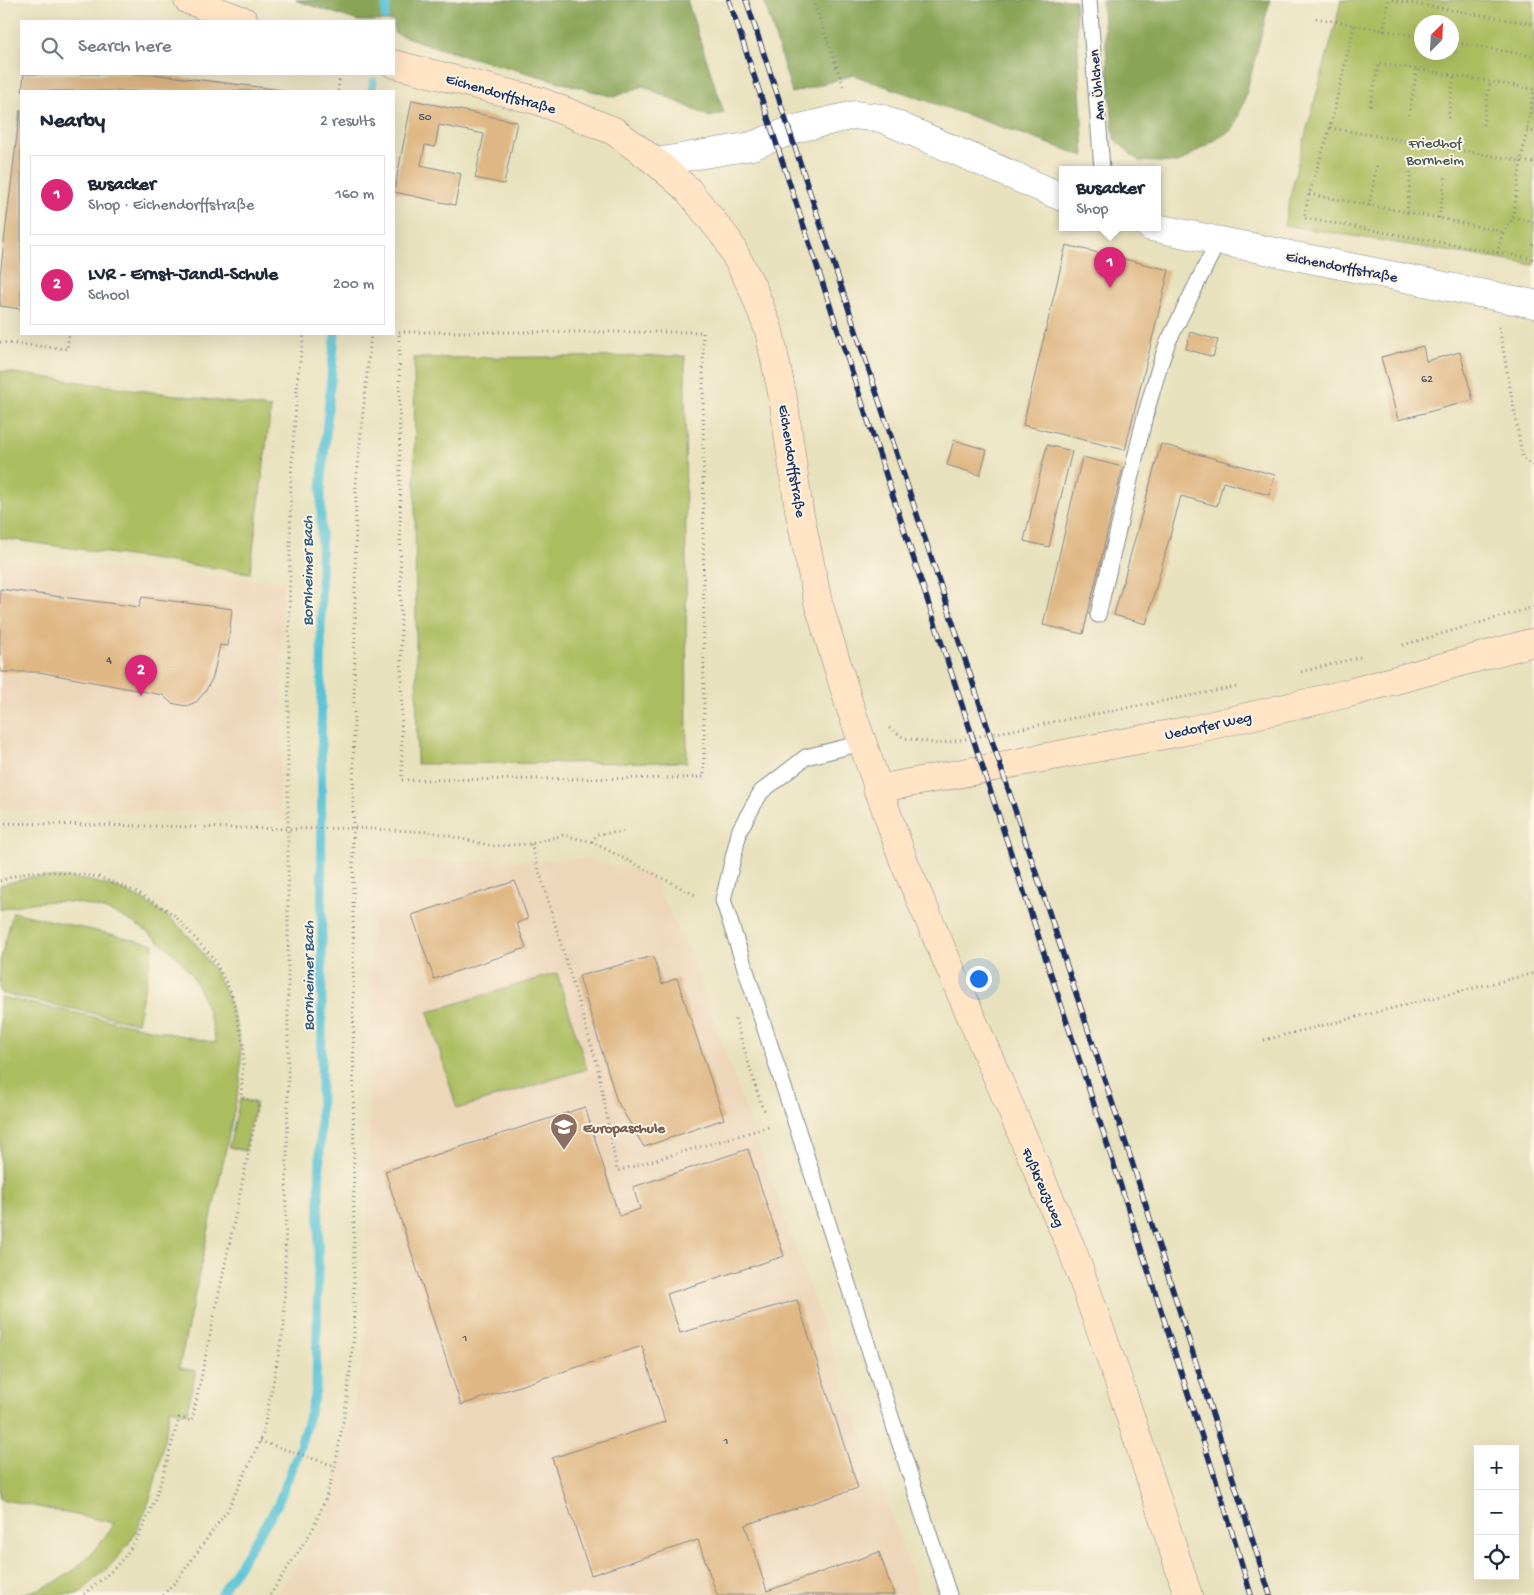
<!DOCTYPE html>
<meta charset="utf-8">
<style>
body{margin:0;font-family:"Gochi Hand",sans-serif;background:#f6f6f7;color:#1f2937}
.controls{position:absolute;right:15px;bottom:15px;display:grid;overflow:hidden;border-radius:0px;box-shadow:0 5px 20px #0002}
.controls button{width:45px;height:45px;display:grid;place-items:center;padding:0;border:0;border-bottom:1px solid #e0e1e3;background:#fff;color:#1f2937;font:25px sans-serif}
.compass{position:absolute;left:1414px;top:15px;width:45px;height:45px;border-radius:50%;background:#fff;box-shadow:0 5px 20px #0002;rotate:24deg}
.you{position:absolute;left:978px;top:978px;width:18px;height:18px;margin:-12px;border:4px solid #fff;border-radius:50%;background:#1a73e8;box-shadow:0 0 0 8px #1a73e833}
.badge{display:grid;place-items:center;width:32px;height:32px;border-radius:50%;background:#db2777;color:#fff;font-size:16px;font-weight:700}
.pin{position:absolute;translate:-50% -41px;filter:drop-shadow(0 1px 2px #0008)}
.pin::after{content:'';position:absolute;top:26px;width:18px;height:15px;background:inherit;clip-path:polygon(0 0,100% 0,50% 100%)}
.popup{position:absolute;left:1059px;top:166px;width:102px;height:65px;box-sizing:border-box;display:grid;place-content:center;border-radius:0px;background:#fff;filter:drop-shadow(0 1px 4px #0005);font-size:16px;white-space:nowrap;color:#747a83}
.popup b{font-size:19px;color:#1f2937}
.popup::after{content:'';position:absolute;left:50%;top:100%;margin-left:-10px;border:10px solid transparent;border-top-color:#fff}
.list{margin:0;padding:0;list-style:none}
h2{display:flex;justify-content:space-between;align-items:center;height:65px;margin:0;padding:0 20px;font-size:21px}
h2 small{font-size:16px;font-weight:400;color:#747a83}
.list li{display:grid;grid-template-columns:32px 1fr auto;gap:15px;align-items:center;box-sizing:border-box;height:80px;margin:0 10px 10px;padding:0 10px;border:1px solid #e0e1e3;border-radius:0px}
.list b{display:block;font-size:19px;white-space:nowrap}
.list p{margin:0;font-size:16px;white-space:nowrap;color:#747a83}
.list em{font-size:16px;font-style:normal;color:#747a83}
.icon{flex:none;width:28px;height:28px;fill:none;stroke:currentColor;stroke-width:2;stroke-linecap:round;stroke-linejoin:round}
.map{position:relative;flex:none;width:1534px;height:1595px;overflow:hidden}
.search{position:absolute;background:#fff;box-shadow:0 5px 20px #0002;left:20px;top:20px;width:375px;height:55px;display:flex;align-items:center;gap:12px;box-sizing:border-box;padding:0 18px;border-radius:0px;color:#747a83;font-size:19px}
.panel{position:absolute;background:#fff;box-shadow:0 5px 20px #0002;left:20px;top:90px;width:375px;height:245px;border-radius:0px}
.map>svg:first-child{display:block}
</style>
<div class="map">
<svg width="1534" height="1595" viewBox="0 0 1534 1595">
<rect width="100%" height="100%" fill="#fcf5e5"/>
<filter id="ink" filterUnits="userSpaceOnUse"><feTurbulence type="fractalNoise" baseFrequency=".02" numOctaves="2"/><feDisplacementMap in="SourceGraphic" scale="10" xChannelSelector="R" yChannelSelector="G"/><feConvolveMatrix kernelMatrix="1 2 1 2 8 2 1 2 1" color-interpolation-filters="sRGB"/></filter>
<filter id="wash" filterUnits="userSpaceOnUse"><feTurbulence type="fractalNoise" baseFrequency=".0096" numOctaves="4" result="noise"/><feDisplacementMap in="SourceGraphic" scale="20" xChannelSelector="R" yChannelSelector="G"/><feGaussianBlur stdDeviation="1.12" result="paint"/><feColorMatrix in="noise" values="0 0 0 0 0 0 0 0 0 0 0 0 0 0 0 0 0 1.4 0 .05"/><feComposite in="paint" operator="in"/></filter>
<g filter="url(#wash)">
<rect width="100%" height="100%" fill="#e8e1bd"/>
<path fill="#edd7bb" d="M0,560l283,22 -3,230 -280,-1z
M589,859l62,15 39,80 230,641h-642v-3l52,-80 36,-164 6,-485z"/>
<path fill="#acbd60" stroke="#64765f" fill-rule="evenodd" d="M1341,0h193v265l-250,-40 15,-67 37,-135zM1452,22v30h-30v-30z
M685,356l2,406 -270,2 -3,-406z
M0,371l271,37 -21,165 -250,-35z
M31,877c27,0 54,1 79,9 72,23 119,86 130,159 2,12 0,26 0,38l-61,285 17,3 -9,42 -17,-4c-13,64 -18,125 -73,168 -6,6 -13,14 -21,17 -5,1 -48,1 -57,1 12,-4 26,-7 37,-13 24,-14 44,-36 58,-59l-114,-24v-502l216,46c-4,-20 -10,-39 -19,-58 -8,-17 -22,-31 -37,-43 -46,-40 -101,-50 -160,-32v-25z
M13,912l141,32 -17,79 -137,-30v-31z
M557,973l30,96 -130,40 -29,-97z
M240,1099l16,4 -11,48 -16,-4z"/>
<path fill="#89a456" stroke="#526a5a" d="M295,0h392l37,113 -14,4 -67,-31 -29,11 -170,-47 -50,-17v-12h-36z
M764,0h311l9,156 -231,-81 -61,18z
M1102,0h168l-26,102 -11,27 -55,34 -39,-2 -25,-22z"/>
<g fill="none" stroke-linecap="round" stroke-linejoin="round">
<path stroke="#5ac3d6" stroke-width="9" d="M385,16l2,-16
M372,91l1,-9
M220,1595l57,-89 22,-56 17,-60 6,-364 -1,-537 14,-155"/>
</g>
<g id="blocks">
<path fill="#dfb784" d="M24,74h128l131,16v1h-261z
M412,100l105,22 -13,62 -29,-6 9,-44 -45,-9 -4,22 -10,-2 -4,20 40,9 -6,31 -61,-13z
M20,110h1v199l-21,-3v-31z
M1066,245l103,25 -44,180 -102,-25z
M1190,332l28,8 -5,17 -27,-8z
M1423,346l3,15 34,-9 13,48 -75,20 -17,-63z
M954,440l33,10 -7,25 -33,-10z
M1161,444l114,31 -6,20 -46,-13 -6,24 -36,-10 -35,128 -32,-9z
M1047,445l25,6 -23,96 -25,-6z
M1082,457l41,10 -40,167 -40,-9z
M0,589l139,18 3,-10 90,12 -4,37 -8,-1 -7,32 -8,15 -9,10 -10,4 -15,-3 -8,-8 -124,-23h-39z
M515,881l13,38 -11,4 9,25 -92,31 -22,-64z
M653,956l9,28 15,-6 47,141 -80,28 -27,-46 -38,-125z
M585,1107l34,109 21,-7 -7,-22 115,-38 36,107 -117,38 13,39 117,-33 61,188 -113,37 22,66 112,-39 15,43h-177l-19,-55 -107,35 -39,-117 113,-36 -23,-76 -181,59 -76,-234z"/>
</g>
</g>
<g filter="url(#ink)">
<use href="#blocks" fill-opacity="0" stroke="#82888e" stroke-width="1"/>
<g fill="none" stroke-linecap="round" stroke-linejoin="round">
<defs>
<path id="lane" d="M1089,0l13,169
M1098,615l47,-199 14,-48 8,-24 51,-103
M862,743l-56,14 -45,35 -21,37 -17,71 226,695"/>
<path id="street" d="M656,162l96,-16 43,-17 59,-14 27,3 181,79
M1151,227l383,77"/>
<path id="secondary" d="M188,0l56,21
M394,64l145,37 75,30 42,31 32,28 39,49 26,50 16,42 14,67 16,112 19,92 31,102 55,158 169,390 50,142 65,201
M877,789l314,-59 154,-36 189,-52"/>
</defs>
<use href="#lane" stroke="#82888e" stroke-width="17"/>
<use href="#street" stroke="#82888e" stroke-width="29"/>
<use href="#secondary" stroke="#82888e" stroke-width="29"/>
<path stroke="#82888e" stroke-width="3" stroke-dasharray="1 4" stroke-linecap="butt" d="M813,0l31,88
M1392,0l142,24
M1316,18l106,19
M1354,26l-24,102 -21,66 -5,24 230,41
M1384,31l4,-31
M1452,42l82,14
M338,91l2,-17
M1370,106l9,-43 155,26
M1409,115l8,-46
M1448,118l6,-42
M1483,125l7,-43
M1330,128l204,35
M1527,130l7,2
M1309,194l130,24 64,14
M1369,206l8,-42
M1407,213l4,-43
M1439,218l7,-44
M1513,218l21,4
M1533,245l1,-4
M1497,253l6,-21 10,-14 8,-57 13,-71
M1499,327l24,132 11,7
M399,332h304l1,445 -26,1 -276,2z
M0,342l67,7 2,-15
M1403,645l131,-38
M1301,672l59,-15
M889,728l15,10 35,6 297,-57
M0,823l288,6 65,-1 79,4 61,14 38,-2 32,-9 29,7 105,54
M592,842l5,-8 26,-2
M531,844l66,220 20,107 155,-45
M0,881l26,-9h32l41,5 38,15 36,22 40,44 18,34 13,54 -3,51 18,6 -67,318 -13,-3c-14,49 -25,104 -59,144 -10,12 -25,22 -37,33
M735,1019l27,88 4,5
M1264,1040l270,-67
M260,1441l75,25
M163,1595l15,-16 49,-68 33,-70 3,-7 21,-108 4,-238v-356l3,-256 7,-100 6,-42
M270,1595l43,-66 13,-31 9,-32 11,-60 8,-71 -1,-507 3,-344 15,-150"/>
<use href="#lane" stroke="#fff" stroke-width="15"/>
<use href="#street" stroke="#fff" stroke-width="28"/>
<use href="#secondary" stroke="#ffe4c6" stroke-width="28"/>
<defs>
<path id="rail" d="M729,0l386,1168 108,334 28,93
M746,0l386,1162 138,433"/>
</defs>
<use href="#rail" stroke="#1b2f5e" stroke-width="5.5"/>
<use href="#rail" stroke="#fcf5e5" stroke-width="4" stroke-dasharray="11" stroke-linecap="butt"/>
</g>
</g>
<defs>
<symbol id="school-pin" viewBox="-11 -11 22 30"><path d="M0 17L-7.5 6A9.5 9.5 0 1 1 7.5 6Z" fill="#8d6e63" stroke="#fcf5e5"/><path d="M0-5L7-2L0 1L-7-2ZM-4 1L0 2.5L4 1V4Q0 6-4 4Z" fill="#fff"/></symbol>
</defs>
<g fill-rule="evenodd">
<use href="#school-pin" x="548" y="1111" width="32" height="43"/>
</g>
<g text-anchor="middle" stroke-width="4" stroke-linejoin="round" paint-order="stroke">
<g font-size="12" fill="#4c5168">
<text x="425" y="120">50</text>
<text x="1427" y="382">62</text>
<text x="109" y="663">4</text>
<text x="465" y="1341">1</text>
<text x="726" y="1444">1</text>
</g>
<g font-size="15" fill="#1b2f5e" stroke="#fcf5e5">
<text transform="translate(1096 85) rotate(-95)" y="5">Am Ühlchen</text>
<text transform="translate(501 93) rotate(16)" y="5">Eichendorffstraße</text>
<text transform="translate(1342 266) rotate(11)" y="5">Eichendorffstraße</text>
<text transform="translate(793 461) rotate(81)" y="5">Eichendorffstraße</text>
<text transform="translate(1208 725) rotate(-12)" y="5">Uedorfer Weg</text>
<text transform="translate(1044 1187) rotate(66)" y="5">Fußkreuzweg</text>
</g>
<g font-size="15" fill="#465a5f" stroke="#fcf5e5">
<text x="1435" y="147">Friedhof<tspan x="1435" dy="17">Bornheim</tspan></text>
</g>
<g font-size="15" font-weight="bold" fill="#785e54" stroke="#fcf5e5" text-anchor="start">
<text x="583" y="1132">Europaschule</text>
</g>
<g font-size="16" font-style="italic" fill="#2e5b82" stroke="#fcf5e5">
<text transform="translate(306 571) rotate(-90)" y="6">Bornheimer Bach</text>
<text transform="translate(307 976) rotate(-90)" y="6">Bornheimer Bach</text>
</g>
</g>
</svg>
<div class="controls">
<button>+</button>
<button>−</button>
<button><svg class="icon" aria-label="locate" viewBox="0 0 24 24"><circle cx="12" cy="12" r="6"/><path d="M12 2v4M12 18v4M2 12h4M18 12h4"/></svg></button>
</div>
<svg class="compass" viewBox="-18 -18 36 36"><path d="M0-13l5 13h-10z" fill="#e53935"/><path d="M0 13l5-13h-10z" fill="#747a83"/></svg>
<div class="you"></div>
<div class="pin badge" style="left:1110px;top:288px">1</div>
<div class="popup"><b>Busacker</b>Shop</div>
<div class="pin badge" style="left:141px;top:696px">2</div>
<div class="search"><svg class="icon" aria-label="search" viewBox="0 0 24 24"><circle cx="10" cy="10" r="6"/><path d="M15 15l6 6"/></svg>Search here</div>
<section class="panel">
<h2>Nearby<small>2 results</small></h2>
<ul class="list">
<li><span class="badge">1</span><div><b>Busacker</b><p>Shop · Eichendorffstraße</p></div><em>160 m</em></li>
<li><span class="badge">2</span><div><b>LVR - Ernst-Jandl-Schule</b><p>School</p></div><em>200 m</em></li>
</ul>
</section>
</div>
